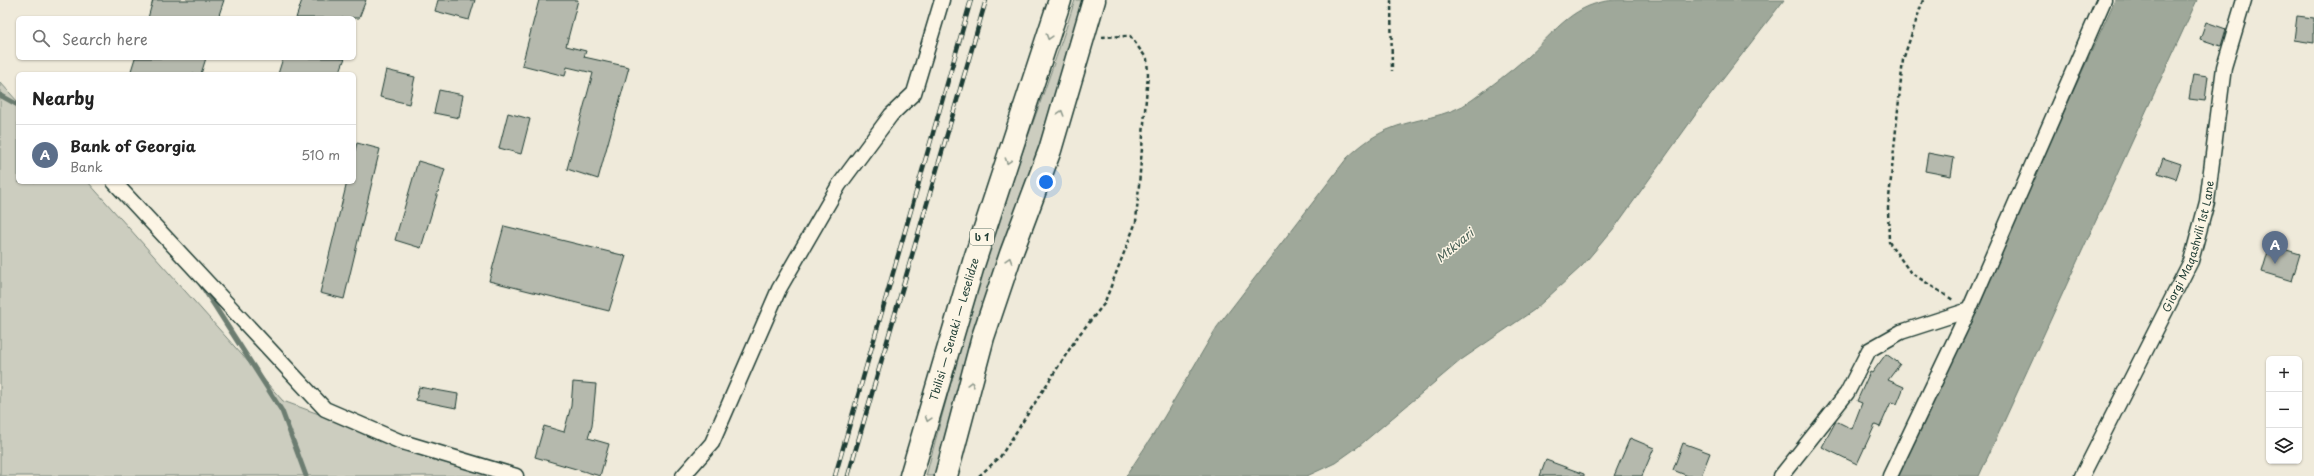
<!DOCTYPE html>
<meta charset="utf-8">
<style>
body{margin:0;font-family:"Playpen Sans","Noto Sans Georgian",sans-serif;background:#f6f6f6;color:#222}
.controls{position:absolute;right:12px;bottom:12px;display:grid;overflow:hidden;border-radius:6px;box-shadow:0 1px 3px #0004}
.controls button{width:36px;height:36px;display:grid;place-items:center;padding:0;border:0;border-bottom:1px solid #e0e0e0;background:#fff;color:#222;font:20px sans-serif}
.you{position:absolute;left:1046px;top:182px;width:14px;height:14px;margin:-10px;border:3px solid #fff;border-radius:50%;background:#1a73e8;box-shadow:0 0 0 6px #1a73e833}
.badge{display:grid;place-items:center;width:26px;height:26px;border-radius:50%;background:#d1495b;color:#fff;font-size:13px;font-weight:700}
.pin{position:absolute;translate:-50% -33px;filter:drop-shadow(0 1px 2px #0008)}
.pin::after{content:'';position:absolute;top:21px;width:14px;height:12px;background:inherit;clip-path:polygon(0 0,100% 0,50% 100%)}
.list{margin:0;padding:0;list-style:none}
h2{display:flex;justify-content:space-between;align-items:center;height:52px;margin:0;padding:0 16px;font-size:17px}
h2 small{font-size:13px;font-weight:400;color:#767676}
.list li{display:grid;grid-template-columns:26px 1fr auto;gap:12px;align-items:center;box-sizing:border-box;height:60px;padding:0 16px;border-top:1px solid #e0e0e0}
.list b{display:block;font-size:15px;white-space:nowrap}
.list p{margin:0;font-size:13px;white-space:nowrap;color:#767676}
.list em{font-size:13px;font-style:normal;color:#767676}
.icon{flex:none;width:22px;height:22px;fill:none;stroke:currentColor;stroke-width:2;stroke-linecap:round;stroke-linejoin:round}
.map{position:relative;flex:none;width:2314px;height:476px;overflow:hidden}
.search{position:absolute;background:#fff;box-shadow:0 1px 3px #0004;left:16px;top:16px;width:340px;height:44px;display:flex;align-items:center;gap:10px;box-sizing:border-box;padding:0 14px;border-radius:6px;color:#767676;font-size:15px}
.panel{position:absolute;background:#fff;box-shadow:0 1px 3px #0004;left:16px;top:72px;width:340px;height:112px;border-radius:6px}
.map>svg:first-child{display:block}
</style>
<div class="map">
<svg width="2314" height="476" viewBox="0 0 2314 476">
<rect width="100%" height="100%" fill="#efeada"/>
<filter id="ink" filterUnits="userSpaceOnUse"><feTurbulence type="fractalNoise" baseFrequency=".025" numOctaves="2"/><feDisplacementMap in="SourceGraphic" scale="8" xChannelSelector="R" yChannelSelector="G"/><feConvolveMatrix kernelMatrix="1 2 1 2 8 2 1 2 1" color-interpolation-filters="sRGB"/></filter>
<g filter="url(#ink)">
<path fill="#cccdbf" stroke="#76857a" d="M1075,0h8l-143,476h-14c22,-83 44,-166 70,-247 25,-77 55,-152 79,-229z
M0,82l18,20v80h70l195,219 207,75h-490z"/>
<path fill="#9fa89a" stroke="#6c7d71" d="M1617,0h167l-88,114 -81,113 -33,39 -48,44 -73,50 -102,86 -24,17 -28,13h-181l31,-47 60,-102 130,-169c13,-12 24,-21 40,-28 27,-12 61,-12 85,-30 19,-14 38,-28 55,-43 30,-27 47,-55 90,-57z
M2115,0h82l-218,476h-82z"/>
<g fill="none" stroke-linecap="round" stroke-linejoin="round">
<path stroke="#6c7d71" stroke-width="5" d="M0,95l18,10
M200,283l82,128 24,65"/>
</g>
<path fill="#b5b9ad" stroke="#1f3d34" d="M153,0h71l-6,18h-70z
M302,0h64l-7,18h-63z
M438,0h37l-6,20 -34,-9z
M539,0h39l-12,46 20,5 -2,6 45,10 -31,112 -31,-10 26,-96 -26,-6 -2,9 -43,-11z
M2297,16l17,2v25l-20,-3z
M2206,22l20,7 -5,17 -21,-7z
M135,58h71l-5,16h-71z
M283,58h62l-6,16h-61z
M386,70l29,7 -6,27 -29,-7z
M2193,74l15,2 -3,25 -16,-2z
M439,90l24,5 -4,23 -25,-5z
M508,113l22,6 -9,35 -22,-6z
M357,143l23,6 -36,150 -24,-6 27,-111h7v-28z
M1928,153l26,5 -3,18 -26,-5z
M2163,158l18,6 -5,15 -18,-6z
M418,161l27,8 -24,79 -26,-8z
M504,226l122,30 -17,55 -120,-30z
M2270,245l30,9 -8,27 -30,-9z
M1886,354l14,10 -12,16 16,7 -7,17 -6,-2 -11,25 -5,-2 -18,39 -35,-17 14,-26 16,8 10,-26 -5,-2 13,-29 2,1z
M573,382l23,2 -4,42 -4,12 21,6 -9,32 -65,-19 9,-31 20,6 7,-26z
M419,387l39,7 -2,14 -40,-8z
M1630,438l24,10 -12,28h-28z
M1683,443l27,10 -9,23h-13l-15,-6z
M1546,460l38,14v2h-44z"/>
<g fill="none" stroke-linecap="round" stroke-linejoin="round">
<defs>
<g id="minor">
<path d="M114,182l211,227 74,32 117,35"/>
<path d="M683,476l29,-33 67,-154 60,-104 52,-70 23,-22 28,-93"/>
<path d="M1781,476l66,-83 22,-43 32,-18 68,-22"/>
<path d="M1890,476l79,-166 135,-310"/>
<path id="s1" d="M2082,476l109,-215 16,-59 17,-135 20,-67"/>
</g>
<g id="motorway">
<path id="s2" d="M911,476l63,-214 86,-262"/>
<path d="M946,476l37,-139 28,-83 39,-104 44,-150"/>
</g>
</defs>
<use href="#minor" stroke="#1f3d34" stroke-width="17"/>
<use href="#motorway" stroke="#1f3d34" stroke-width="25"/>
<path stroke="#1f3d34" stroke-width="2.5" stroke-dasharray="4 3" stroke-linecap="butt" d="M1391,0l1,71
M1923,0l-20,60 -15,148 1,34 21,30 43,28
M979,476l21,-19 78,-121 26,-32 32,-82 12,-148 -1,-15 -17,-23 -28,1"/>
<use href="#minor" stroke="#fcf5e5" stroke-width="14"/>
<use href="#motorway" stroke="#fcf5e5" stroke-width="22"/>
<defs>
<path id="rail" d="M835,476l136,-476
M848,476l138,-476"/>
</defs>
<use href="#rail" stroke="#1f3d34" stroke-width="4.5"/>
<use href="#rail" stroke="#fcf5e5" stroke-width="3" stroke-dasharray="9" stroke-linecap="butt"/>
</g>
<defs><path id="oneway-chevron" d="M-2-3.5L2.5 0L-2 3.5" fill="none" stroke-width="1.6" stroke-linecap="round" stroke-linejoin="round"/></defs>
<g stroke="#8e998c">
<use href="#oneway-chevron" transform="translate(1049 37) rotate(107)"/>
<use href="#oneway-chevron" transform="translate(1061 113) rotate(-73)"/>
<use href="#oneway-chevron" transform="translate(1008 161) rotate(108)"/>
<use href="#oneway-chevron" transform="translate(1009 260) rotate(-72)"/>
<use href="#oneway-chevron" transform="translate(971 384) rotate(-75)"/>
<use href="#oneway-chevron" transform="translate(928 419) rotate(107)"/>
</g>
</g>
<g text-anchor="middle" stroke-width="3" stroke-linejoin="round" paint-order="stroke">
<rect fill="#fcf5e5" stroke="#617469" stroke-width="1" x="970" y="229" width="24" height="16" rx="3"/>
<g font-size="10" font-weight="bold" fill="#1f3d34">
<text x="982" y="241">ს 1</text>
</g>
<g font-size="11" fill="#1f3d34" stroke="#fcf5e5">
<text dy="4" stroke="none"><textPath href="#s1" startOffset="254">Giorgi Maqashvili 1st Lane</textPath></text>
<text dy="4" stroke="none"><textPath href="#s2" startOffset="153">Tbilisi — Senaki — Leselidze</textPath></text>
</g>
<g font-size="12" font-style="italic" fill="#455d53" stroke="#fcf5e5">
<text transform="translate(1455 246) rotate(-40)" y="4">Mtkvari</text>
</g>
</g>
</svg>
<div class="controls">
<button>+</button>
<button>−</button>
<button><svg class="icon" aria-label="layers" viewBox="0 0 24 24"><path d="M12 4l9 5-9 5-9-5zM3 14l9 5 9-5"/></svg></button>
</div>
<div class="you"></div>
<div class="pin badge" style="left:2275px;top:264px;background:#5c6f8a">A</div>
<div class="search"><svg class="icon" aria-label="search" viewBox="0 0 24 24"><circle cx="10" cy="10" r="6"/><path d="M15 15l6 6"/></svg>Search here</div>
<section class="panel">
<h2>Nearby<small></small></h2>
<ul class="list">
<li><span class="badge" style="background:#5c6f8a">A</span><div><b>Bank of Georgia</b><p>Bank</p></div><em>510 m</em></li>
</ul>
</section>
</div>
